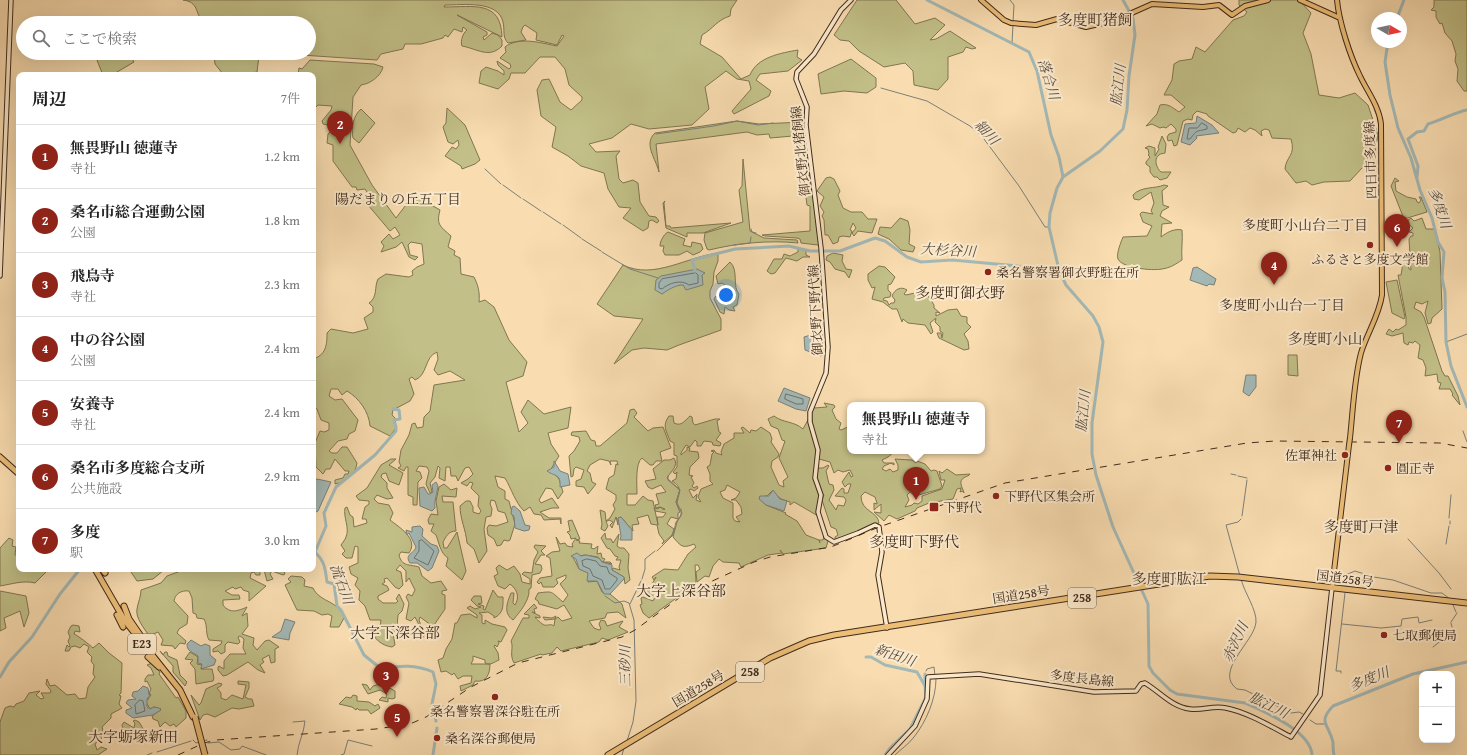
<!DOCTYPE html>
<html lang="ja">
<meta charset="utf-8">
<style>
body{margin:0;font-family:"Gentium Book Plus","Noto Serif JP",serif;background:#f6f6f6;color:#222}
.controls{position:absolute;right:12px;bottom:12px;display:grid;overflow:hidden;border-radius:8px;box-shadow:0 4px 16px #0002}
.controls button{width:36px;height:36px;display:grid;place-items:center;padding:0;border:0;border-bottom:1px solid #e0e0e0;background:#fff;color:#222;font:20px sans-serif}
.compass{position:absolute;left:1371px;top:12px;width:36px;height:36px;border-radius:50%;background:#fff;box-shadow:0 4px 16px #0002;rotate:99deg}
.you{position:absolute;left:726px;top:295px;width:14px;height:14px;margin:-10px;border:3px solid #fff;border-radius:50%;background:#1a73e8;box-shadow:0 0 0 6px #1a73e833}
.badge{display:grid;place-items:center;width:26px;height:26px;border-radius:50%;background:#8f2418;color:#fff;font-size:13px;font-weight:700}
.pin{position:absolute;translate:-50% -33px;filter:drop-shadow(0 1px 2px #0008)}
.pin::after{content:'';position:absolute;top:21px;width:14px;height:12px;background:inherit;clip-path:polygon(0 0,100% 0,50% 100%)}
.popup{position:absolute;left:847px;top:402px;width:138px;height:52px;box-sizing:border-box;display:grid;place-content:center;border-radius:8px;background:#fff;filter:drop-shadow(0 1px 3px #0005);font-size:13px;white-space:nowrap;color:#767676}
.popup b{font-size:15px;color:#222}
.popup::after{content:'';position:absolute;left:50%;top:100%;margin-left:-8px;border:8px solid transparent;border-top-color:#fff}
.list{margin:0;padding:0;list-style:none}
h2{display:flex;justify-content:space-between;align-items:center;height:52px;margin:0;padding:0 16px;font-size:17px}
h2 small{font-size:13px;font-weight:400;color:#767676}
.list li{display:grid;grid-template-columns:26px 1fr auto;gap:12px;align-items:center;box-sizing:border-box;height:64px;padding:0 16px;border-top:1px solid #e0e0e0}
.list b{display:block;font-size:15px;white-space:nowrap}
.list p{margin:0;font-size:13px;white-space:nowrap;color:#767676}
.list em{font-size:13px;font-style:normal;color:#767676}
.icon{flex:none;width:22px;height:22px;fill:none;stroke:currentColor;stroke-width:2;stroke-linecap:round;stroke-linejoin:round}
.map{position:relative;flex:none;width:1467px;height:755px;overflow:hidden}
.search{position:absolute;background:#fff;box-shadow:0 4px 16px #0002;left:16px;top:16px;width:300px;height:44px;display:flex;align-items:center;gap:10px;box-sizing:border-box;padding:0 14px;border-radius:22px;color:#767676;font-size:15px}
.panel{position:absolute;background:#fff;box-shadow:0 4px 16px #0002;left:16px;top:72px;width:300px;height:500px;border-radius:8px}
.map>svg:first-child{display:block}
</style>
<div class="map">
<svg width="1467" height="755" viewBox="0 0 1467 755">
<rect width="100%" height="100%" fill="#f9ddb1"/>
<filter id="stains"><feTurbulence type="fractalNoise" baseFrequency=".005" numOctaves="4"/><feColorMatrix values="0 0 0 0 .2 0 0 0 0 .09 0 0 0 0 .02 0 0 0 .5 -.17"/></filter>
<radialGradient id="worn" r=".72"><stop offset=".6" stop-color="#630" stop-opacity="0"/><stop offset="1" stop-color="#630" stop-opacity=".3"/></radialGradient>
<path fill="#c2c088" stroke="#817652" fill-rule="evenodd" d="M183,0h554l-6,9 -1,7c-13,4 -16,12 -28,19l-2,9 22,13 19,22 9,-4c7,-18 31,-22 48,-25l-1,7 5,3 -14,11 -28,3 -4,6 15,11 -2,5 -35,18 -2,-3 19,-22 -2,-8 -12,-2 -11,-8 -21,16 4,22 -17,16 -43,4 -18,-5 -19,14 -23,6 7,8 24,-1 -4,5 3,23 4,4 10,-3 5,3 2,19 9,14 7,1 3,4 -2,2 -5,-3 -3,1 -1,7 -5,3 -20,-13 8,-10 -12,-1 -11,-18 -4,-16 -23,-7 -13,-10 -16,-9 4,-20 -15,-11 -4,-26 5,-10 7,-1 11,23 11,8 11,-10v-3l-13,-12 -4,-16 -10,-12h-15l-15,16h-14l-2,6 -11,10 -19,-6 2,-12 5,-4 12,4 6,4v-4l-6,-6 -1,-4 12,8 2,-2 -1,-3 -10,-6 6,-6 -1,-5c14,-11 36,-4 52,-1l7,-10 -2,-1 -5,10 -21,-5 1,-7 -12,-8 -2,2 -2,5 5,8 -18,3c-6,-6 -3,-13 -5,-21 -5,-22 -40,-17 -58,-17l-1,2c30,0 57,-7 58,30l-45,-22 30,17v3l-4,2 1,3 8,-7 6,2 4,5v6c-13,13 -24,3 -40,0 -2,-5 1,-13 5,-16l-4,-3 -1,5 -8,-3 -6,8 -3,-2 -2,3 -22,6h-16l-2,5 -22,5 -4,6 -107,-7h39v-30h-106c-8,-10 -4,-21 -20,-23z
M857,0h39l19,24 20,-6 10,7 -15,15 6,-1 14,-8 26,17 -4,1 -6,-2 -3,5 -15,5v22l-10,11 -24,-5 -1,-14 -8,-8 -21,4 -25,-16 -10,-10 -9,-1 -6,-5z
M1239,0h60l12,13 -8,20 8,21 8,41 20,3 16,-5 13,12 10,30 -5,28 -11,5 -12,13 -26,1 -12,3 -6,-4 -10,2 -11,-14c1,-13 11,-13 6,-30l-19,-1 -3,-8 -4,-1 -4,2 1,5 -7,-6 -5,-2 -5,4 -7,-4 -2,4 -3,1 -25,-17 -1,-2 -10,-3 -4,4 -1,5 -4,-1 -5,2 -6,24 -3,1 -2,-6 -4,1 -1,-4 2,-3 7,-2v-3l-5,-5 -5,4 -3,-1 -3,1 -8,-4 -6,2 11,-12 3,-9c8,-2 13,3 19,7l6,-5 -14,-12h-7l8,-15 2,-16 5,-3 13,-2 4,-12 9,5 28,-32 11,-4 3,-4 -8,-7z
M1434,0h33v91h-3l-7,-10 1,-12 -3,-8 1,-7 -4,-13 -7,-8 -3,-10 -2,1 -4,-7v-6l-5,-1 3,-3z
M94,53h35l5,9 -22,13h-9z
M214,53l45,3 -2,16 -5,1v2l-29,-1 -8,-10z
M851,59l25,19v9l-9,6 -23,-2 -23,3 -3,-20z
M310,60l64,4 9,3c-2,9 -13,17 -22,18l-8,12 -3,48 22,40 24,33 13,-17 10,-3 21,12c-4,15 0,16 11,26l-3,11 7,4 -1,4 6,3 1,16 13,3c4,8 6,15 5,25l6,-2 9,7 15,33 18,22 -4,14 -17,6 13,50 9,-9 -7,-11 7,-12 16,14 27,-7 -3,21 -20,5 3,11 8,12 -8,13 8,10 4,13 -5,7 -6,-10 -6,-1 -7,12 2,3 11,-5 7,10h-7l-12,4 9,6h12v6l-1,-5 -16,1 -3,-5 -7,-1 -4,-7 -6,4c-9,-9 -12,-21 -19,-33l-10,-2 3,11 7,4v8l4,2 6,23 -5,16 -2,1 -4,-1 -3,5 -4,1 -3,-7 -6,-4 -1,-7 2,-3 7,1 12,-4 -3,-9 -7,-2 -3,-10 -4,-1 -1,4 2,5 -1,7 -5,1 -2,12 3,22 -8,12 -5,-14 -7,-6c-1,-13 -7,-24 -7,-37l6,-5h4l3,6v5l6,2 2,-3 -3,-5 1,-10 -8,-8 2,-5 -3,-1 -3,4 -6,-3 7,-4 5,-5 -4,-7 -4,1 -7,13 -2,-5h-5l-1,-9h-4l-1,14 -6,-3 1,-10 -2,-2 -3,11 -5,6 2,9 -2,1 -4,-9 3,-13 -2,-4 -8,-1 -3,5 4,1 2,6 -4,4 -1,23h-4v-8l-5,-2v-28h-2l-2,4 -6,-3 3,-2 -2,-4 2,-12 8,-15 3,-11 3,-1 2,5 6,-1 1,-10 6,-6 4,-26 31,-5 -15,-9 -12,4 -4,-5 4,-11 -1,-7c-13,5 -9,23 -22,28l-3,-3 -3,2 5,15 -4,7 -17,9 -1,5 5,5 -3,3 2,5 -6,8 -20,-10c-1,-14 -11,-28 -23,-35l-5,4 -4,-6h-7l-2,7 6,4 7,-1 16,21 -3,11 -6,3 -2,5 -9,2 -9,10 3,2h5l5,-6h5l10,16c-1,11 -12,19 -22,21v-4l8,-2 2,-4h3l1,-3h-4l-10,-12 -5,10h-4l-3,5 -7,-7 -1,-24 5,-12 4,1 5,-2v-7l-8,-3 -4,-11 -4,-3v-47c13,-4 14,-14 14,-26l4,-4 22,4 15,-4 -4,-11 9,-6v-5l-4,-4c9,-6 5,-16 9,-24l8,-5 23,3 4,-2 -1,-4 5,-4 7,-3 -2,-20 -11,-2 -3,3 2,10 8,2 -3,3 -6,-3 -7,-15 -6,5 -15,5 3,-6 -3,-4 8,-8 4,5 7,-4 -5,-8 -5,4 -22,-26 5,-4 -8,-12 -8,1 -1,-3h-4l-19,-26v-16l-6,-2 1,-9 4,-4v-4l-9,-2 -1,-3 9,-11 1,-4 -14,-1 -5,5v-35h-15l1,-7 3,1z
M447,108l18,17 15,35 -5,4 -13,5 -1,-3 -16,-10 7,-9 4,2 3,-4 -1,-5 -5,4 -5,-2 -5,-15 3,-4z
M361,109l14,14 -16,20 -6,-5c-2,-10 0,-22 8,-29z
M737,121l22,3 45,-2 1,13 -6,-5 7,7 4,37 -2,-1 -8,-27 -7,-10 -23,2 -1,-4 -12,1 -10,-3 -91,12 3,28c-3,-13 -16,-28 -4,-39z
M1162,136l4,8 -1,9c-2,1 -4,0 -6,2 -6,4 -2,14 2,17h10l-4,6 -7,2 -3,-3h-3l-4,-5v-5l-4,-3v-2l4,-5 -2,-2 1,-1 -1,-5 -3,-1 4,-2 6,2v8l4,-7 -1,-2z
M801,157l6,18 4,1 8,68 -1,1 -17,-2 -1,-4 -3,-1 -32,-2 -3,-1 48,-4v-25l-3,-1z
M743,159l7,72 14,7 33,2 1,3c-29,-3 -60,0 -89,7l-2,-1 -3,-9 1,-7 38,-11 -4,-32 3,-4z
M830,177l4,2 6,12 -2,4 5,13 8,4h11l6,7h9l-5,14 -14,-2 -4,5 -2,-3 4,-5 -3,-5 -3,7 2,1 -2,6 -7,-1 -4,1 -1,5 -5,2 -5,-9h-3l-1,-15 -2,-4 2,-4 -4,-6 4,-9 -7,-6 9,-13z
M1395,178l4,3 -4,1 1,9 11,6 9,2 1,3 2,1 2,-3 -2,-3h2l6,15 -23,7 -13,-33z
M1164,185l4,1 -6,5 1,14 6,2 -7,4 -2,5 12,7 -10,1 -1,13c5,-4 13,-9 21,-7 1,10 -1,20 0,30 -6,4 -12,8 -20,9 -10,2 -40,-1 -44,-10 -2,-5 3,-17 5,-22l24,-1 5,-10 -9,-4 -3,-8 2,-2 11,2 -2,-3 3,-8 -3,-11 -12,8 -5,-1 -1,-4c8,-9 22,-6 31,-10z
M665,201l-1,2 2,23h4l1,2 60,-5 -28,10h-16v4l-21,-9 -3,-25z
M900,218l8,3 2,9 -1,14 6,3 -2,5 -12,-2 -12,-11 -11,-5 2,-7 11,1z
M1411,218l3,3 8,-3 4,11h9l5,23 2,57 -10,9 -1,5 -3,1 -3,-11 3,-12 -6,3 -6,-2 -2,6 7,4 3,5 18,54 3,5h3l10,20 2,9 -8,-10 1,-1 -3,-5h-11l2,-6 -3,-1 -1,-8 -12,2 1,-8 -3,-8 -5,-2 2,-13 -5,-4 -2,2 -4,-1 -1,3 -4,-2 -1,-10 -11,3 -6,-2 3,-5 4,3 3,-3 2,1 8,-5v-8l-8,-42h3l3,-18h2l3,12 2,1 -2,-31 2,-3h2v-3l-4,-1 4,-4 -5,-4v-4z
M668,232l17,7 -2,6 8,2 1,-5 9,2 2,5 -3,3 -7,3 -6,-4 -8,4h-14l-2,-4 1,-5h-4c0,-5 4,-12 8,-14z
M798,248l8,3v4l4,2h-7l-6,4 -11,-3 -11,15 -4,1 -4,-3 7,-12h8l2,-5 6,2 8,-4z
M718,253v8l-4,11 -1,12 -3,7v7l11,21v11l-42,15 -12,5 -23,-2 -12,2 -18,14 29,-45 -29,-3 -17,-12 26,-39c31,15 63,-8 95,-12z
M833,253l10,2 -1,6 4,8 6,1 -3,8 -4,-6 -10,-3 -5,-7 -4,-2 1,-4z
M730,262c9,8 2,25 9,32l-2,11 -4,2 2,4 -6,-1 -4,-3 -1,7 -4,-2 -6,-13 2,-3 7,2 3,-2v-10l-4,-3 -4,1 -2,-8z
M879,266l6,1 10,10 -4,7 -3,1v5l3,3 -1,4 -6,1 -1,2 4,1 2,4 2,-2h3l1,-3 -3,-4c3,-7 9,-10 15,-6l-3,4 2,1 13,-3 8,2 7,11v3l6,5 -4,-1v4l12,-6 9,-1 4,7 6,1v6l4,4 -7,7 4,7 1,8 -5,1 -25,-12 -2,-5h4l1,5 1,-5 -3,-2v-4l-5,-5 1,-4 -6,5 3,9 -2,2 -6,-9 -17,-2 -5,-4 -1,3 -5,-13h-5l-9,-7 -11,-3 3,-12 -3,1 -4,-8v-6z
M1397,280l8,37 -1,2 -12,-6 -6,-31z
M1288,355h9l1,21 -10,-1z
M824,403l10,2 1,2 -3,3 4,9 5,4 -2,6 2,1 9,-4v25h45l-7,6 -6,3 2,3h10v2l-3,-2 -7,3 -2,3 4,2 4,-2 3,3 5,-2v-5l-3,-6 17,1 4,3 1,-2 8,3 6,7 3,-1 3,1 5,15 -2,3 -25,7 -5,-4 -3,3 2,5 -4,7 7,-2 2,-2 4,1 4,-3v-5l20,-7 3,-9h-4l-2,-9 3,2 5,-4 9,6 14,-1c-1,2 -3,2 -5,3 -8,4 -2,11 -1,16l-1,-2 -3,1 1,-4 -4,1 -4,10 -24,4 -12,5 -2,3 -18,8 -8,-4 -5,6 -10,-9 7,1v-9l-7,6v-7l3,1v-1l-2,-6 -10,-5 -4,4c0,16 17,15 18,27l-44,17v-3l3,-2 -2,-6 -5,-2 -9,-27 2,-5h-2l-6,-14 2,-13h5l5,-3 1,1 -3,5 3,13 4,1 1,5 -5,10 7,10 2,-5 6,1 2,-6 -2,-3 -9,-1 7,-8 2,1v4h4l3,-9h-3l-3,3 -3,-5 7,-10 2,5 2,-1 -3,-6 -7,2 -5,-2 -4,3 -4,-11 -11,-3c0,-17 -10,-33 -7,-53l2,2 13,-1z
M634,409l3,4 -3,4 14,14 5,-3 10,-1 8,21 -11,4 2,9h-6l-3,4h-3l-8,-7c-7,5 -5,27 -5,36h-10v11h8l8,-9 5,4 5,1 5,24 -1,-8h6l3,-4 -11,-2 -1,-3 4,1 2,-2 4,3 1,-1 -5,-2 -4,1 -1,-3 4,-1 -3,-10 10,-2 -5,-7 -9,4 -4,-2 -3,-6 11,-2 -3,-10 11,-9h6l4,-2c5,8 -3,13 -7,20l13,12 -4,12 4,10 -2,1v6l-7,-2 -4,7 7,5 -2,6 -10,9 2,-3 -5,-7 -2,-9 -6,-1 -3,-9 -11,3 2,6 -7,1 1,6 -12,-14 -3,1v7l-2,-8 -4,11 -2,-3 3,-3 -4,-2 -3,2 2,4 -3,5 -4,-2 1,-5 -2,-14 5,2 1,9 4,-3 5,-9 -2,-4 3,-5v-5l-10,-6 3,-11 5,-3 2,-11 2,1 -1,-4h-7l1,4 -2,-4 -9,-2 -10,6 -3,6 3,2 2,9 4,2 -8,10 -4,-7 -8,-1v-5l5,-2 3,-9 -8,-3 -2,2 -1,7 -2,1 -2,-21 5,-5 6,-10 -1,-4 -8,-2 1,-3 14,-1 5,9 4,1 1,5h4l27,-23 3,-13z
M669,416h4l1,7c8,4 11,-3 16,-7l2,1 1,6 2,2 20,-6h5l-3,2 2,11 2,1 -5,7 5,3 -1,3 -7,-1 -1,-3 -8,-1 -3,5h-4v-4l-2,-2 -5,7 -4,-2 -5,8v2l6,-5v-3l3,1 -1,3 9,1 1,6 -9,9 -1,8 4,1 -2,1 3,6 -2,3 2,2 3,-2 1,2 -4,3 -3,-2 -2,1 4,8 4,-4 -1,6 5,2 -3,-5 3,-8 12,-5 -3,-3v-7l-3,-7 3,-2 2,-11 2,-2 -3,-1 3,-1 2,3 6,2 -1,-3 3,-8 10,-6v-5h10l-3,-5 2,-1 7,6 1,-3 5,1 5,-4 9,6 2,6 -1,3 8,12 -1,3 -6,4 -1,6 8,18 5,2 -1,-6 5,-4 -9,-19 6,-17 -3,-1 -4,-11 -7,-3 -3,-7 6,-3c9,7 20,5 29,13l6,-11 8,30 -2,29 5,15 -2,24 -24,-14 -4,3v-3l-9,-3 -9,-8 -5,5 -8,1 7,8 20,8 -1,1 12,7 9,14 13,5 1,3 -1,-3h4l1,-4 4,5 -2,7 -43,6 -3,-4 2,3 -14,2 -27,12 -2,-4 -16,-1 -4,-3 -6,7 -4,11 -4,-1 -8,6 -1,-10 4,-3 -2,-4h-3l1,17 -4,5 -4,-2 -2,6 -37,27 -6,-5 -3,-8 2,-1 -1,-6 2,-1 10,4 2,-4 -7,-4 -2,-3 3,-1 12,4 3,-4 -2,-4 -10,-1 4,-7 -2,3 -2,-3 12,-8 14,1 10,-16 8,-7 -2,-3c-12,5 -13,2 -21,-7l4,-15 5,-9 -5,-10c2,-11 6,-15 -5,-22l4,-2 1,-7 -2,2 -2,-2 4,-5v-11l-3,-1v-12l-4,-2c-4,-11 -8,-15 -1,-25zM727,485l13,7 -4,6 -5,2h5l5,7 1,7 -6,3 4,5 -5,-1 -2,-3v-15l-10,-5 -3,-6 5,-2z
M391,459h5l-7,6 14,8 -4,12 -10,-4 -3,-8 -4,1 -1,3 6,6v5l6,10 -6,1 -10,-4 -3,4 4,4 11,2 4,8 -3,7c9,7 29,19 19,33l-8,-1 -2,3c3,12 10,9 20,12l3,9 9,7 10,-2 6,9 -5,1v3l3,1v14l-13,19 -2,-1 1,-2 -11,-8 -1,3 2,6 6,3v3l-6,8 -6,-6 5,-7 -5,-10 -4,4 -5,-2 3,-16 -3,-6 2,-3 4,2 3,-6 -6,-12 -3,4v-11l-6,-6 -4,5 5,2 2,13 -4,4 -4,-2 -8,-9 -3,1 1,3 -3,2 5,2 2,4 -11,6v3l5,4h13l2,-2 -2,-2 3,-5 5,10 -2,7 -4,4 -1,12 -4,6 2,12 -3,2c-9,-1 -20,-8 -20,-19l8,-1 1,-7h-11l-5,-14 -6,-6 1,-9 -5,-6 3,-7 -7,-4 -2,-7 9,-4v-16l-3,-1 -3,12h-6l-4,-4 3,-3 -4,-6c2,-3 4,-5 5,-8 4,-9 -3,-20 -1,-29l2,-1 3,8 3,2 1,10 13,-4 -1,-4h-4l3,-12 4,-3v-3l-10,-1 -3,-4 11,-8 14,-23z
M444,484l7,6 6,-2 -1,9 -14,-1 1,6h10l3,29c-8,0 -10,6 -13,11l1,6h3l10,-16 9,39 -4,9 -16,-14 2,-8c-8,-5 -9,-16 -12,-23l-5,-4 3,-7h-5l-1,-4 3,-6 7,1 -2,-14 3,-14z
M572,520l8,19 -4,1 4,1 -1,2 13,1 -1,4 3,1 4,-3 -1,8 4,-1 1,5 3,1 -2,3h7l2,2 -10,-2 -4,-5 -13,-2 -12,2 6,12 10,4 -1,9 9,-1 5,11 8,2 12,10 4,14 -8,-6 -11,1 -2,5 -16,3 5,7 5,2 2,-1 -2,-5 2,-4 4,1 2,5 16,-5 -4,6 9,5 -20,8 -6,-2 -3,4 -38,9 -4,-4 -5,6 -10,2 -1,-1 -27,9c-5,-9 0,-15 -3,-22l12,-23h6v-3l-5,-1 10,-10 3,4 -3,1 1,4 -3,-1 8,4v2l-5,-1c1,2 7,7 9,8 5,1 6,-2 10,1l1,-7 -10,1 -2,-3 9,1 4,-2 -1,3 3,-2 4,4 10,-3 -8,-13 -7,4 -18,-5 -1,-3 -3,-2 3,-6c16,-2 12,-2 25,9l5,-7 -8,-11 6,-6v-3l-10,4 2,4 -4,4h-11l-2,-5 -2,2 -2,-2 3,-4 12,-2 -2,-18 -4,-2 6,-4 8,-1 -4,-14 4,7 5,-1 2,3 6,1 -1,-3 4,-6 -5,1 -1,-4 -3,-3 3,-1 -2,-10z
M605,533l1,6h5l2,4 6,-9 -2,12 3,2h4l5,6 -1,14 2,12 -5,4 -1,-7 -12,-7 1,-2 7,2 -1,-3 2,-7h-5l2,-3 -3,-1 -5,-7 -3,-1 -6,-10z
M9,538l4,2 -1,6 4,1 -1,8 4,1v13h30l-14,14c-11,-3 -23,1 -35,3v-38z
M535,545l11,1 -5,5 4,4h-4l-6,9 6,1 1,4 -2,4 -8,2 -1,13 -2,1c1,11 -9,23 -16,31 -10,-7 -6,-17 -2,-27h3l-1,10 2,2c5,-8 2,-16 -5,-21l-5,5 -7,-3 -4,-10 4,-2 -2,-6 3,-3 8,5 7,-4 6,8 2,8 8,2v-5l-8,-5 2,-2 8,1 2,-13 4,-8 -4,-5z
M129,569h43l-8,1 -11,9 -16,2z
M186,569h97l2,5 -2,1 -11,-4 -2,3 3,5 -6,2 -3,-11 -4,1v4h-4l-2,-3 -3,1 -1,5 16,8 -17,15v-9l-6,-2 -2,-3 -6,2 -2,-2 -8,4 7,4h7l1,4 -17,1v5c7,9 15,6 24,2l-5,9 5,-3 1,13 -6,8 12,4 -1,7 4,5 8,-9 4,-1 10,7 -4,2v13l-4,1 -2,-8 -7,4 2,3 -4,3 5,8 -7,-3 -10,-8 -21,13 -4,1 -5,-6v-3l1,-1 5,3v-8l6,-7h16l-3,-6 1,-9 -4,-3 -2,1 2,5 -2,2 -10,-2 -3,3v7l-4,2 -3,-3 -5,1v-3l8,-5 1,-3 -13,-1c-4,-7 -1,-14 -5,-21l-7,-1 -1,-4 -3,-1 -1,-15 -3,-7c-8,-1 -14,3 -15,10l14,15 -1,8 -8,5 -2,4 9,8 -1,3 -5,-1 -5,6 -2,-3 -12,-1 2,-5 -5,-8 -9,4c-4,-7 -14,-18 -12,-27 1,-7 4,-12 4,-19l20,-7 6,-7z
M291,576l11,1 3,3 -1,6 9,2c7,15 26,12 31,30l-5,9h-9l2,-11 -4,-2 -6,1 -8,-4 -17,-1 -12,-25 6,-3 -3,-3z
M493,590l5,7h5c0,9 1,16 -9,21v-2l-6,-4 -9,1 3,2v8l3,1v-4l7,4 13,3 2,3 -6,12 -3,-1 1,2 -2,4 -2,-2 -1,1 4,7 1,7c-5,2 -9,6 -14,3v-3l-12,-4v4l-2,4h19c0,9 -3,19 -15,17l-2,4 -12,6 -1,-5 11,-3 1,-7h-9l-5,3 -4,-6 -2,2 -6,-4 -5,1 -3,-12 5,-2 3,-9 6,-10 3,-16h2l4,-8 9,-1 7,4v-3l-10,-7 3,-2 5,3 6,-2 -4,-1 -6,-6 3,-4h7l1,7 -4,1 6,2 -1,3 2,1z
M0,591l26,5 3,17 -5,14 -4,-16 -16,7 2,10 -6,3z
M73,625l6,1 1,6 -5,-1 -1,3c3,1 16,11 19,14l6,-5 10,10 13,10 -1,30 -2,2 2,1 -2,8 3,4 -11,6v4l-9,9 1,3 -3,4 2,4 -7,6 2,6 4,-3 6,2 -9,6h-98v-33l5,-14 5,-2 4,1 2,-3 8,-3 5,-8 11,-2 -4,4 5,4 3,-1 -3,-5h9l1,-2 -5,-7 1,-5 3,7 5,-1 12,10 8,-1 4,5 7,-1 2,-11 7,-10 -2,-3 1,-9 -3,-4 1,-4 -5,-5 2,-5 -5,-3 -4,4 -5,-2 -4,1 -2,4h-4l2,-6 2,2 1,-1 -2,-5 2,-4 -2,-5 3,-6z
M160,651l3,4 2,-3h2l1,4 9,4 3,15 7,7 -2,4 -12,-14v-6z
M190,652l8,5 -1,7 5,1 -1,4h11l2,9 -1,3 -17,3 -1,-15 -5,-6 3,-3 -8,-1z
M152,663l8,9 -1,2 17,24 2,-1 8,14v7l-10,9 -2,-3 -4,2 -5,-4 -5,5 -2,-6 -5,-2 -1,-3 9,-7 -7,-2 -4,2 -4,-7 5,-7 -2,-2 2,-4 -4,-8 -2,1v-3l3,-4h6l-3,-7 -4,-3z
M238,681l11,1v6l-4,9 4,2h3l2,7 -15,3 -7,-1 -17,9 -8,-3 -4,1 -3,5 -9,-25 8,10 2,-2 5,-14 13,-6 3,1 -1,2 -4,2 4,5v5l5,2 6,-5 11,4 3,-14 -8,-1z
M362,684l5,1 3,5 3,-4 7,-2 4,3 2,-1 9,5v7l-3,1 -4,-1v4l-9,-2 3,-3 4,1 1,-4 -7,-4 -12,4z
M353,695l4,1v5l12,1 6,4 3,-2 2,4 -9,6 -3,-4h-9l-2,-2 -1,2 -4,-3 -13,-3 7,-7 5,1z
M135,720l4,2 8,13 -9,2 -4,-4 -6,2 -5,-5 -1,-5 2,-3 10,6 1,-5 -2,-2z"/>
<path fill="#a3b9b7" stroke="#7b8079" d="M1197,116l15,9 7,8 -23,3 1,2 -7,7 -9,-3 4,-18 11,-1z
M1197,267l19,12 -2,6 -5,-1 -2,2 -17,-6 3,-12z
M697,269l8,4 -3,2 1,10 -17,5 -3,-5c-8,0 -15,5 -21,9l-7,-4 1,-10 5,-4z
M814,334h8l1,20 -2,2 -16,-6 -1,-13z
M1246,375h10v12l-7,9 -6,-4z
M784,388l26,10 -4,13 -10,-2 -18,-8z
M554,461l6,10 8,3 2,11 -10,2c1,-14 -5,-10 -13,-16l7,-4z
M317,479l14,3 -13,29 -2,1 -3,-2v-28z
M436,482l2,4c-1,8 -4,15 -3,22l-3,3 -12,-5 -1,-18 5,-1 4,7h2l3,-2 -1,-7z
M773,490l7,9 7,2 -3,10 -18,-6 -7,-6 1,-3h9z
M514,506l6,5 5,14 5,1 -1,4 -5,1 -9,-3 -1,-12 -3,-2 1,-7z
M621,517l11,13v10h-12l1,-4 -3,-18z
M420,526l3,3 -1,7 9,8 6,2 2,5 -7,17 -4,3 -11,-8h-7c-6,-9 4,-9 6,-16l-7,-14 -2,2 -1,-5 6,2v-5z
M577,553l4,3 5,-1 13,3 3,4 10,3v5l12,7v2l-14,15h-6l-7,-13h-10l1,-8 -9,-4 -3,-10 -5,-3z
M285,619l10,3 -5,11 -1,7 -17,-3 9,-6z
M191,640l10,6 4,-2 5,2v9l6,5 -2,5 -13,4 1,-5 -4,-1v-7c-5,-4 -11,-4 -11,-12z
M143,686l5,2 1,7 2,-1 -4,5v8l3,2 4,-2 5,1 2,2 -8,5 -20,3 -7,-5v-3l6,-2 -6,-5 2,-3 8,-1 -4,-3 1,-4 5,-1z"/>
<g fill="none" stroke-linecap="round" stroke-linejoin="round">
<path stroke="#727269" stroke-width="1" d="M1202,123l5,3v3c-12,3 -9,0 -17,10h-3l2,-11h8z
M696,273l2,2v8l-9,2c-8,-6 -20,-2 -27,4l-3,-1v-5l3,-4z
M786,394l17,5v5h-7l-11,-5z
M422,540l12,11 -6,14 -14,-7 5,-7v-10z
M587,559l9,2 4,5 7,1 2,6 8,5v2l-7,9h-5l-3,-9 -9,-4 -3,-7 -7,-3 -1,-5z
M140,700l3,1 2,10 -9,3 -1,-9z"/>
<path stroke="#7b8079" stroke-width="1" d="M1010,0l4,5 -1,17
M1012,43l1,-18
M881,88l46,13 43,25 11,9 38,51 26,41h4
M656,134l58,-8 23,-5 21,4 15,-2
M485,169l16,15
M503,185l18,13
M523,199l18,12
M543,212l18,12
M563,225l18,13
M751,229l1,3 4,1
M582,239l19,12
M734,245l16,-2 1,-6
M602,252l28,17 28,9
M1446,342l21,-8
M1463,431l4,11
M1231,474l5,1
M668,476v4l12,10 -4,12 3,8
M1238,476l9,2
M1242,516l5,-36
M1449,518l2,-23
M1450,524v-3
M1408,539l31,34 12,16
M1446,544l3,-18
M657,551l16,-16 3,-13 5,-6v-7
M1240,576l-14,-51 12,-3 3,-3
M642,579l3,-10v-10l10,-8
M1241,579c3,13 16,31 15,43 -1,19 -43,50 -19,67l8,1 46,23 8,-1 4,2
M1336,579l19,-8 19,6 19,3 38,13h11l8,6
M1318,584l13,-3
M1346,587l1,-9
M605,596l10,7 9,-2 5,2 5,17 2,81 -3,21 -6,19
M630,604l11,-23
M1453,605l3,7
M1451,622l6,-9
M1451,623l1,4
M1342,624l39,4 20,-2 1,-7 16,-2 1,6 13,-3
M1433,647l19,-15
M926,671l1,-2 7,-2 1,9
M1341,673v-2h-5l9,-78
M1310,720l6,4h9
M293,722l12,-1c-1,13 -7,21 -8,34
M193,740l3,3 4,-1
M203,741l4,-1
M208,743l11,-1 12,8 9,-1 2,-3 24,9
M157,752l34,-11
M147,755l5,-2
M341,755l3,-1 4,-14 24,6
M622,755l2,-7
M895,755c6,-6 14,-11 19,-18 12,-15 22,-38 22,-58"/>
<path stroke="#a3b9b7" stroke-width="3" d="M927,0l102,52 8,19 14,64 8,22 4,20
M1123,0l10,18 2,17 -6,41 -2,34 -4,19 -23,22 -37,26 -6,11 -7,25 -1,14 10,43 7,15 27,31 6,11 4,15 -11,81v31l4,21 17,52 35,77 1,62 4,7 17,17 7,4 68,9c20,9 66,28 67,52
M1397,18l7,-18
M1388,42l-3,20 5,33 8,33 13,30 9,32 12,28 6,24 6,10 -2,26 3,14 1,50 5,24 16,41
M1417,177l1,-11 -10,-27 9,-7 7,-1 4,-7c14,-4 25,-11 39,-14
M824,251h16l35,-13 10,3 22,16 14,5 31,-2 108,10
M695,271l-3,-11 43,-11 54,-3 21,5h9
M393,409l6,1 1,9 -6,1 2,7v4l-21,24 -39,32 -12,26 2,13 -11,26c10,10 10,16 12,30l7,2 3,22 4,4 23,45 16,13c19,-2 35,-4 53,4l3,12 -4,20 4,17
M866,657h5l14,8 32,7 8,14 1,11 -16,32 -20,19 -5,7
M0,677l9,-15 23,-25 28,-43 20,-25
M925,686v-12
M433,755l4,-27
M1334,755c-1,-4 -1,-9 -1,-13 -4,-18 -16,-19 0,-36l80,-32 54,-12"/>
<defs>
<path id="secondary" d="M851,0l-10,10 -27,44 -17,18 -1,7 11,28 -1,18 15,123 7,99 -2,26 -16,39v10l8,28 -3,28 6,17 -3,17 8,25 8,5 24,-9 17,-8 4,2 3,25 -4,23 9,53
M0,276l11,-276
M888,755l27,-29 12,-27 1,-22 51,-3 115,18 42,-1 5,-7 4,-1c15,9 27,24 45,26 13,2 22,-4 36,-1 21,4 46,19 65,29l29,-42 12,-107"/>
<path id="primary" d="M981,0l23,20 7,3 25,2 21,-6 29,8 30,-7 36,-16 51,3 16,-2 13,10 13,-9 23,-6
M1300,0l40,18
M1337,0c2,22 13,56 23,76 7,15 19,30 21,48l1,171c-3,21 -15,38 -21,58 -7,27 -8,57 -11,85
M1332,588l17,-143"/>
<path id="highway" d="M0,457l19,17
M95,569l30,52 55,69 13,27
M102,569l3,4
M124,606l5,13 20,29
M117,615l6,12
M148,657l11,10
M608,755l162,-97 39,-17 25,-6 376,-59 28,1 229,26"/>
</defs>
<use href="#secondary" stroke="#402b1b" stroke-width="5.5"/>
<use href="#primary" stroke="#402b1b" stroke-width="6"/>
<use href="#highway" stroke="#402b1b" stroke-width="7"/>
<use href="#secondary" stroke="#fbe9cc" stroke-width="3.5"/>
<use href="#primary" stroke="#ecbe78" stroke-width="4"/>
<use href="#highway" stroke="#ecbe78" stroke-width="5"/>
<path stroke="#402b1b" stroke-width="1" stroke-dasharray="7 7" stroke-linecap="butt" d="M178,755l26,-12 12,-3 160,-11 34,-5 16,-7 45,-30 47,-24 104,-26 13,-7 51,-37 68,-31 16,-5 61,-10 48,-20 126,-44 242,-40 28,-2 165,2 27,5"/>
<defs>
<path id="primary-bridge" d="M1349,445l1,-7"/>
<path id="highway-bridge" d="M195,717l10,38"/>
</defs>
<use href="#primary-bridge" stroke="#402b1b" stroke-width="6" stroke-linecap="butt"/>
<use href="#highway-bridge" stroke="#402b1b" stroke-width="7" stroke-linecap="butt"/>
<use href="#primary-bridge" stroke="#ecbe78" stroke-width="4"/>
<use href="#highway-bridge" stroke="#ecbe78" stroke-width="5"/>
</g>
<g fill="#8f2418" stroke="#fbe9cc" stroke-width="1.5">
<circle cx="1370" cy="245" r="4"/>
<circle cx="988" cy="272" r="4"/>
<circle cx="1345" cy="455" r="4"/>
<circle cx="1388" cy="468" r="4"/>
<circle cx="996" cy="496" r="4"/>
<rect x="929" y="502" width="10" height="10" rx="2"/>
<circle cx="1384" cy="635" r="4"/>
<circle cx="495" cy="697" r="4"/>
<circle cx="437" cy="738" r="4"/>
</g>
<g text-anchor="middle" stroke-width="4" stroke-linejoin="round" paint-order="stroke">
<g fill="#fbe9cc" stroke="#786450" stroke-width="1">
<rect x="1068" y="588" width="28" height="20" rx="3"/>
<rect x="128" y="634" width="28" height="20" rx="3"/>
<rect x="736" y="662" width="28" height="20" rx="3"/>
</g>
<g font-size="12" font-weight="bold" fill="#402b1b">
<text x="1082" y="602">258</text>
<text x="142" y="648">E23</text>
<text x="750" y="676">258</text>
</g>
<g font-size="13" fill="#402b1b" stroke="#fbe9cc">
<text transform="translate(800 151) rotate(-96)" y="5">御衣野北猪飼線</text>
<text transform="translate(1370 160) rotate(-92)" y="5">四日市多度線</text>
<text transform="translate(815 310) rotate(-93)" y="5">御衣野下野代線</text>
<text transform="translate(1345 578) rotate(7)" y="5">国道258号</text>
<text transform="translate(1021 594) rotate(-9)" y="5">国道258号</text>
<text transform="translate(1082 678) rotate(6)" y="5">多度長島線</text>
<text transform="translate(698 688) rotate(-31)" y="5">国道258号</text>
</g>
<g font-size="13" fill="#402b1b" stroke="#fbe9cc" text-anchor="start">
<text x="1370" y="264" text-anchor="middle">ふるさと多度文学館</text>
<text x="996" y="277">桑名警察署御衣野駐在所</text>
<text x="1337" y="460" text-anchor="end">佐軍神社</text>
<text x="1396" y="473">圓正寺</text>
<text x="1004" y="501">下野代区集会所</text>
<text x="943" y="512">下野代</text>
<text x="1392" y="640">七取郵便局</text>
<text x="495" y="716" text-anchor="middle">桑名警察署深谷駐在所</text>
<text x="445" y="743">桑名深谷郵便局</text>
</g>
<g font-size="14" font-style="italic" fill="#594e42" stroke="#fbe9cc">
<text transform="translate(1049 79) rotate(73)" y="5">落合川</text>
<text transform="translate(1118 85) rotate(-83)" y="5">肱江川</text>
<text transform="translate(987 132) rotate(47)" y="5">細川</text>
<text transform="translate(1440 208) rotate(71)" y="5">多度川</text>
<text transform="translate(948 250) rotate(3)" y="5">大杉谷川</text>
<text transform="translate(1083 411) rotate(-84)" y="5">肱江川</text>
<text transform="translate(342 584) rotate(70)" y="5">流石川</text>
<text transform="translate(1235 642) rotate(-65)" y="5">赤沢川</text>
<text transform="translate(895 655) rotate(18)" y="5">新田川</text>
<text transform="translate(625 666) rotate(-91)" y="5">三砂川</text>
<text transform="translate(1369 679) rotate(-22)" y="5">多度川</text>
<text transform="translate(1269 705) rotate(26)" y="5">肱江川</text>
</g>
<g font-size="14" fill="#402b1b" stroke="#fbe9cc">
<text x="398" y="204">陽だまりの丘五丁目</text>
<text x="1305" y="230">多度町小山台二丁目</text>
<text x="1282" y="310">多度町小山台一丁目</text>
</g>
<g font-size="15" fill="#402b1b" stroke="#fbe9cc">
<text x="1095" y="25">多度町猪飼</text>
<text x="960" y="298">多度町御衣野</text>
<text x="1325" y="344">多度町小山</text>
<text x="1361" y="532">多度町戸津</text>
<text x="914" y="547">多度町下野代</text>
<text x="1169" y="584">多度町肱江</text>
<text x="681" y="596">大字上深谷部</text>
<text x="395" y="638">大字下深谷部</text>
<text x="133" y="742">大字蛎塚新田</text>
</g>
</g>
<rect width="100%" height="100%" filter="url(#stains)"/>
<rect width="100%" height="100%" fill="url(#worn)"/>
</svg>
<div class="controls">
<button>+</button>
<button>−</button>
</div>
<svg class="compass" viewBox="-18 -18 36 36"><path d="M0-13l5 13h-10z" fill="#e53935"/><path d="M0 13l5-13h-10z" fill="#767676"/></svg>
<div class="you"></div>
<div class="pin badge" style="left:916px;top:500px">1</div>
<div class="popup"><b>無畏野山 徳蓮寺</b>寺社</div>
<div class="pin badge" style="left:340px;top:144px">2</div>
<div class="pin badge" style="left:386px;top:695px">3</div>
<div class="pin badge" style="left:1274px;top:285px">4</div>
<div class="pin badge" style="left:397px;top:737px">5</div>
<div class="pin badge" style="left:1397px;top:247px">6</div>
<div class="pin badge" style="left:1399px;top:443px">7</div>
<div class="search"><svg class="icon" aria-label="search" viewBox="0 0 24 24"><circle cx="10" cy="10" r="6"/><path d="M15 15l6 6"/></svg>ここで検索</div>
<section class="panel">
<h2>周辺<small>7件</small></h2>
<ul class="list">
<li><span class="badge">1</span><div><b>無畏野山 徳蓮寺</b><p>寺社</p></div><em>1.2 km</em></li>
<li><span class="badge">2</span><div><b>桑名市総合運動公園</b><p>公園</p></div><em>1.8 km</em></li>
<li><span class="badge">3</span><div><b>飛鳥寺</b><p>寺社</p></div><em>2.3 km</em></li>
<li><span class="badge">4</span><div><b>中の谷公園</b><p>公園</p></div><em>2.4 km</em></li>
<li><span class="badge">5</span><div><b>安養寺</b><p>寺社</p></div><em>2.4 km</em></li>
<li><span class="badge">6</span><div><b>桑名市多度総合支所</b><p>公共施設</p></div><em>2.9 km</em></li>
<li><span class="badge">7</span><div><b>多度</b><p>駅</p></div><em>3.0 km</em></li>
</ul>
</section>
</div>
